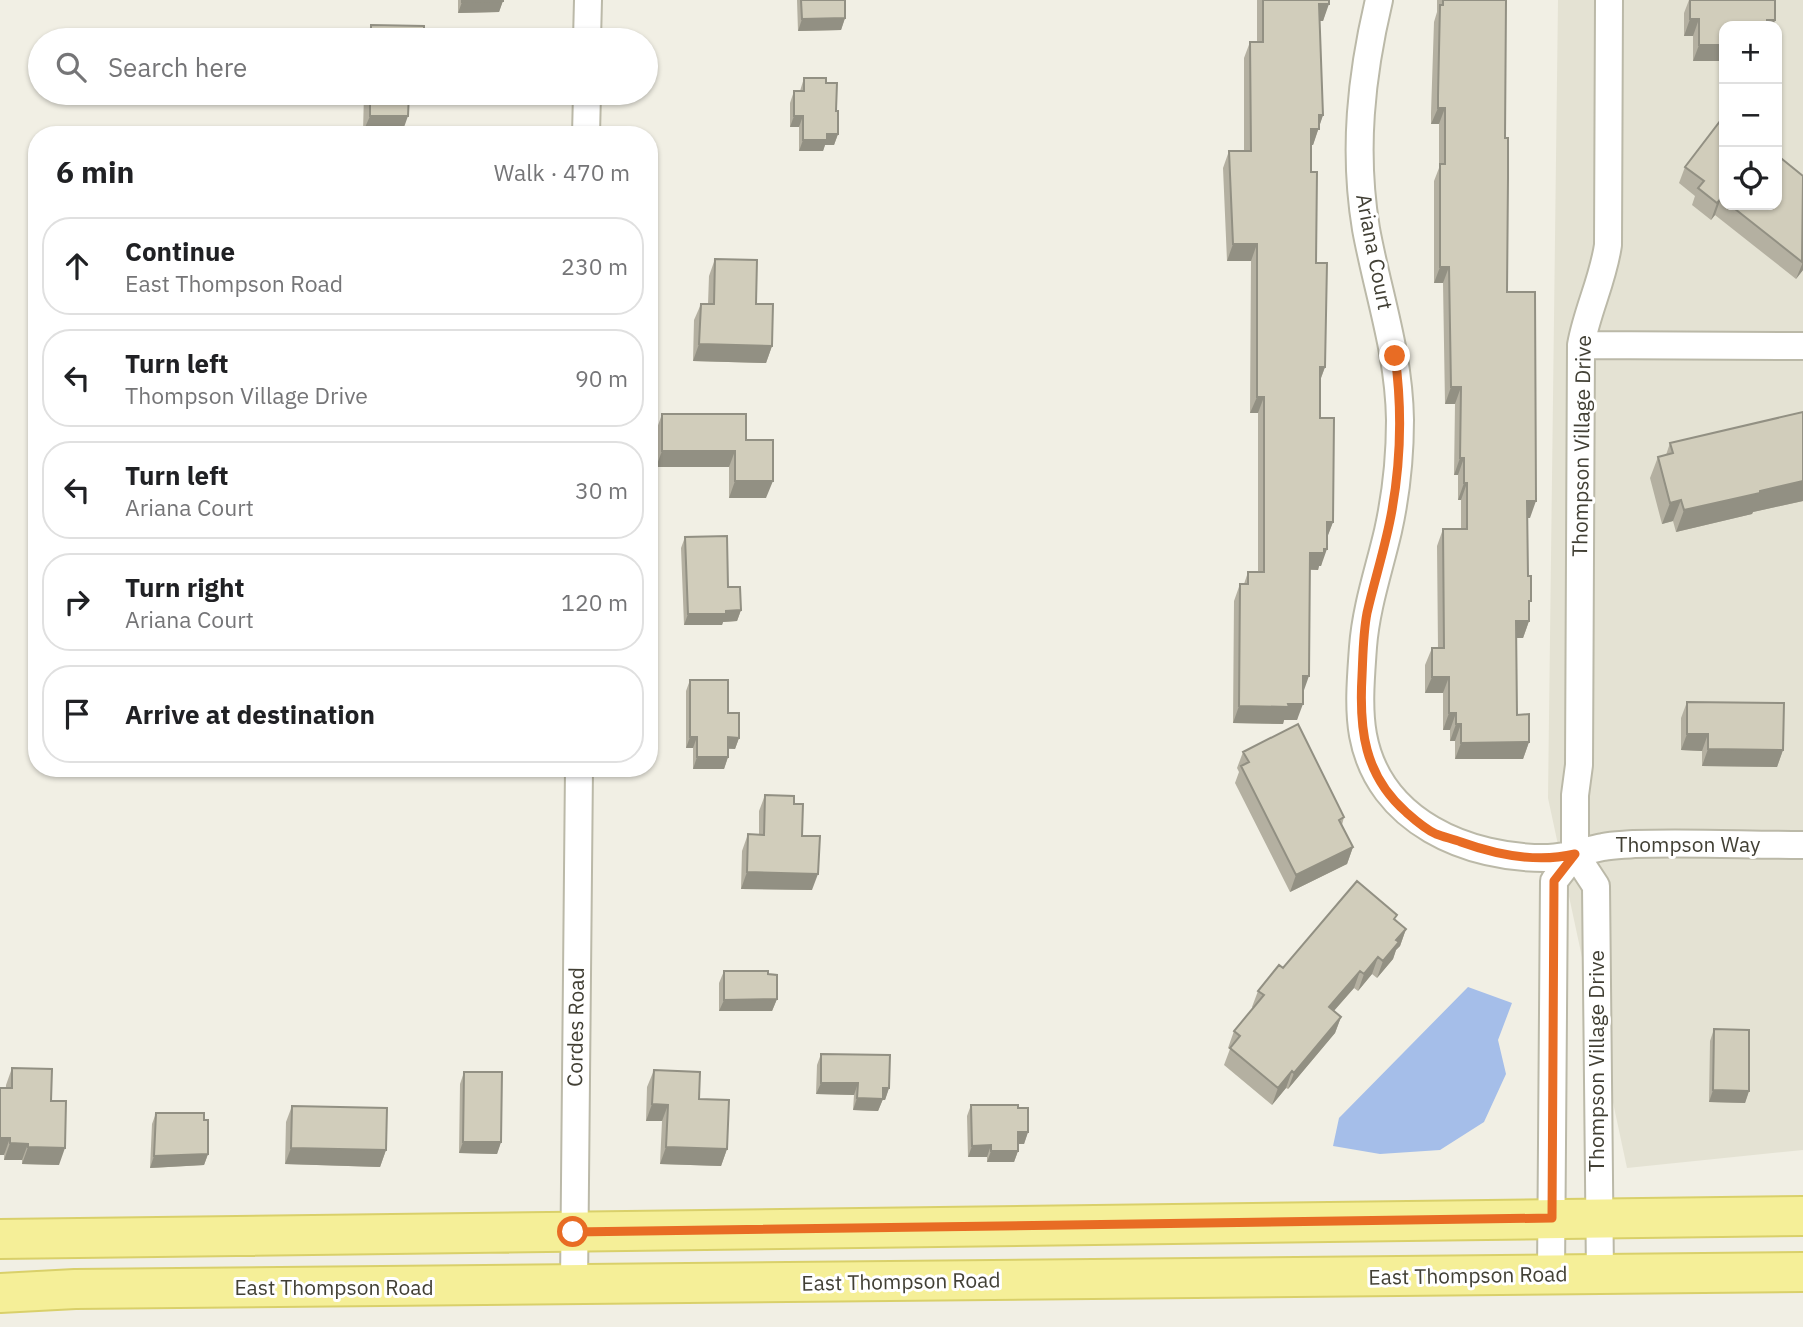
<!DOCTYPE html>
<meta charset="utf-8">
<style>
body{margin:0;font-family:"IBM Plex Sans",sans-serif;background:#f6f6f6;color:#202124}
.controls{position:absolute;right:21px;top:21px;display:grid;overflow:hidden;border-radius:14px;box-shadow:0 2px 5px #0004}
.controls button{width:63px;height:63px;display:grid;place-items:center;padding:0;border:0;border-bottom:2px solid #e0e0e0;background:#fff;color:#202124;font:35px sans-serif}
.stop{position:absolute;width:21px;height:21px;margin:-16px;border:5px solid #e86c24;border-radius:50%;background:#fff}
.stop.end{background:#e86c24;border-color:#fff;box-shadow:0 2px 7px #0008}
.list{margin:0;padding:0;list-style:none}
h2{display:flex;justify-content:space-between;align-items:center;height:91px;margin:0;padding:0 28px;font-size:30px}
h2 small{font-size:23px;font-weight:400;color:#757577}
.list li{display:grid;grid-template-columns:46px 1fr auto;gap:21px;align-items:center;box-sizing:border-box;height:98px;margin:0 14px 14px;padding:0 14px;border:2px solid #e0e0e0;border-radius:28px}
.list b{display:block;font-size:26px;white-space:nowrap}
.list p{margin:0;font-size:23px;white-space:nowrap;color:#757577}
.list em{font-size:23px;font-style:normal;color:#757577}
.icon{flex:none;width:38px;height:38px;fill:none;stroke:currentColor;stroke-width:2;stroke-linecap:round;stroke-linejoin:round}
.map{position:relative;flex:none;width:1803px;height:1327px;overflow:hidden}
.search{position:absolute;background:#fff;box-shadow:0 2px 5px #0004;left:28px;top:28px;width:630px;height:77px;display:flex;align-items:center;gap:18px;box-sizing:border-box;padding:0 24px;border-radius:38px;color:#757577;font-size:26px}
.panel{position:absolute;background:#fff;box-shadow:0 2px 5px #0004;left:28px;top:126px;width:630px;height:651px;border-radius:28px}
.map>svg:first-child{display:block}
</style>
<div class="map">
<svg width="1803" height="1327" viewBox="0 0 1803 1327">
<rect width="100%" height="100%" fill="#f1efe4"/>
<path fill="#e4e2d3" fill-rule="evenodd" d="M1558,0h245v1150l-176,18 -79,-370zM1724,26h53v179h-53z"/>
<path fill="#a5bee9" d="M1468,987l44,16 -14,37 8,34 -22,48 -44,28 -60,4 -47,-8 6,-28z"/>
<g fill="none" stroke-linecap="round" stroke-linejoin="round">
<defs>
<path id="minor" d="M1379,0c-18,76 -26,151 -13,229 12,65 33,123 34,191 0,37 -4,75 -12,111 -9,39 -22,76 -25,116 -2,29 -5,60 0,88 16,87 105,124 185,123 19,0 37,-8 55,-11 10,-2 21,-2 31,-3 56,-2 113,1 169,1
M587,40l1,-40
M586,135l1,-42
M1581,345l222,1
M1551,1275l3,-394 21,-27
M1600,1275l-4,-389 -21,-32v-59l4,-30 2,-420c6,-34 22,-65 27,-100l1,-245
M574,1286l5,-518"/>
<path id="primary" d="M0,1239l1803,-23
M0,1293l75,-4 1728,-17"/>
</defs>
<use href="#minor" stroke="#bbb9a8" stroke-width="30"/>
<use href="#primary" stroke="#d9d06a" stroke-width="42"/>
<use href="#minor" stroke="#fff" stroke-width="26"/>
<use href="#primary" stroke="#f5ef98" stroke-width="38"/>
</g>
<path fill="#b4b0a1" d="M458,0h45l-4,12 -41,1z
M797,0h48v18l-4,12 -43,1z
M1257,0h72l-6,21h-4l4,94 -10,30h-2v27l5,91 9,104 -5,14v37l13,104 -6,15 -6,29h-2l-1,4h-9l-6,123 -6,27h-13l-1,4 -50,-1 1,-122 6,-17h4l4,-12h10v-159h-8l1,-152h-24l-4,-93 6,-17h15v-93l6,-16h7z
M1437,0h69l-1,138 2,154 23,226h-3l2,103 -6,17h-7l1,77 12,27 -6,17h-68v-18h-5v-11h-7v-37h-18v-28l7,-17h6l-1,-102 6,-17h18v-29h-3v-25h-4l1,-71h-10l-2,-121h-9v-102l5,-13v-44h-8v-11l3,-91 3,-10z
M1689,0h86v20l-2,6h-49v35h-31v-25h-9v-23z
M371,25l53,15h-59z
M804,78l22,5 10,28 2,23 -4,11h-9l-2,6h-24v-24h-9v-24l4,-12h6z
M364,93h49l-5,12 -6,28 -39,-1z
M1724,116v89h53l26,-29v94l-7,9 -81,-64 -4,5 -19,-15 3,-9 -16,-13 6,-16z
M715,259l41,45 16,42 -6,17 -73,-2 1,-41 7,-16h7l1,-28z
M1803,412v89l-50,11 -1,2 -76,18 -3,-11 -11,3 -12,-46 8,-21 8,-2 4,-12z
M662,414l84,26 20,58h-37v-31h-73v-36z
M685,537l43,50 13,23 -4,11 -14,1 -1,3h-38l-3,-77z
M690,680l38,33 11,25 -4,11h-7v8l-4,12h-31v-21h-7v-57z
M1687,702l96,48 -6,17 -75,-1v-15l-21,-1v-32z
M1243,752l101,65 -2,8 11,22 -6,17 -57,28 -55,-109 4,-11 -2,-4z
M765,795l37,41 10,54 -71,-1 1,-38 6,-17 11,1v-24z
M1395,920l11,9 -6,17 -4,4 -3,9 -16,19 -5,-4 -14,17 -4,-3 -20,23 7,6 -6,16 -47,56 -2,-1 -14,17 -48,-40 6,-16 -2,-1 6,-17 19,-23 -1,-1 6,-16 25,-23z
M724,971l44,3 9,25 -5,12h-53v-28z
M1714,1029l35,62 -4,12 -36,-1 1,-61z
M821,1054l68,34 -4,12 -2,-1 -5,12 -25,-1 1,-15 -38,-1 1,-29z
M12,1068l39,33 8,64 -37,-1v-4h-18l2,-75z
M654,1070l45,29 28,50 -6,17 -61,-2 2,-43h-16l1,-34z
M464,1072l37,70 -4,12 -38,-1 1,-69z
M971,1105l47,3 10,24 -4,12h-6v7l-4,11h-27v-5h-19l-1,-41z
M292,1106l94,44 -6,17 -95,-3 1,-42z
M156,1113l48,7 4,34 -4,11 -54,3 2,-44z"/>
<path fill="#929083" d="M503,1l-4,11 -41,1 4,-11z
M1319,4h10l-6,17h-10z
M845,18l-4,12 -43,1 4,-12z
M1690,19h9l-6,17h-9z
M1767,20h8l-2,6h-9z
M1699,45h25v16h-31z
M407,93h6l-4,12z
M1438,108h7l-6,16h-8z
M1319,115h4l-10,30h-8l6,-16z
M370,116h38l-6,17 -39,-1z
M794,116h9l-4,11h-9z
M827,134h11l-4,11h-9l-2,6h-24l4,-11z
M1721,198l-6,17 -4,5 6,-17z
M1233,244h24l-6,17h-24z
M1803,262v8l-7,9z
M1440,267h9l-6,16h-9z
M699,344l73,2 -6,17 -73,-2z
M1320,367h5l-6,16z
M1451,387h10l-6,17h-10z
M1257,397h7l-6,16h-8z
M662,451h73l-6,16h-73z
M1460,458h4l-6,17h-4z
M735,481h38l-7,17h-37z
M1803,481v20l-50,11 -1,2 -76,18 8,-22 76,-19z
M1464,483h3l-6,17h-3z
M1681,500l-8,21 -11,3 8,-21z
M1527,501h9l-6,17h-9z
M1327,522h6l-6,16z
M1324,549h3l-6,17h-2l-1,4 -15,-1 7,-16z
M741,610l-4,11 -14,1 -1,3h-38l4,-11z
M1516,621h13l-6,17h-13z
M1303,676h6l-6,17z
M1432,677h17l-6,16h-18z
M1288,704h15l-6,16h-13l-1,4 -50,-1 6,-17z
M1449,713h7l-6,17h-7z
M1456,724h5l-6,17h-5z
M1687,734h21l-6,17 -21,-1z
M690,737h7l-4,11h-7z
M728,737l11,1 -4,11 -11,-1z
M1529,742l-6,17h-68l6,-16z
M1708,749l75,1 -6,17 -75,-1z
M697,757h31l-4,12h-31z
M1353,847l-6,17 -57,28 6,-17z
M747,872l71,2 -6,16 -71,-1z
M1406,929l-6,17 -4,4 -3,9 -16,19 6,-17 13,-21z
M1378,957l-6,17 -14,17 6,-17z
M1360,971l-6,17 -31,35 6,-16z
M777,999l-5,12h-53l5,-11z
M1341,1017l-6,16 -47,56 6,-16z
M1292,1071l-6,17 -14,17 6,-17z
M821,1083h37l-4,12 -38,-1z
M883,1088h6l-4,12 -6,-1z
M1713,1090l36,1 -4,12 -36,-1z
M857,1098l26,1 -5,12 -25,-1z
M652,1104l16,1 -6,16h-16z
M1018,1132h10l-4,12h-10z
M0,1138h10l-6,17h-4z
M463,1142h38l-4,12 -38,-1z
M10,1143l18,1 -6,16h-18z
M991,1145l-4,12h-19l4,-11z
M28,1147l37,1 -6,17 -37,-1z
M666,1147l61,2 -6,17 -61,-2z
M291,1148l95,2 -6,17 -95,-3z
M991,1151h27l-4,11h-27z
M208,1154l-4,11 -54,3 4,-12z"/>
<path fill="#d1cdbb" stroke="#929083" stroke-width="2" d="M462,0h41v1l-41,1z
M801,0h44v18l-43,1z
M1263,0h66v4h-10l4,111h-4v14h-8v43h6l-1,91h11l-2,104h-5v51h14l-1,104h-6v27h-3v4h-14l-1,123h-6v28h-15l1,3 -50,-1 1,-122h8v-12h16v-175h-7v-153h-24l-4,-93h22l-1,-109h13z
M1443,0h63l-1,138h3v40l-1,114h28l1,209h-9l1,75h3v25h-2v20h-13l1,94 12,-1v28l-68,1v-19h-5v-11h-7v-36h-17v-29h12l-1,-119h24v-46h-3v-25h-4l1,-71h-10l-2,-120h-9v-103h5v-56h-7v-12l2,-91h3z
M1690,0h85v20h-8v6h-43v19h-25v-26h-9z
M371,25l53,1v14h-53z
M804,78h22v5h11l-1,28h2v23h-11v6h-24v-24h-9v-25h10z
M370,93h39l-1,23h-38z
M1724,116v84l-3,-2 -4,5 -19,-15 6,-7 -19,-14z
M1777,155l26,21 -1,86 -72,-57h47z
M715,259l42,1 -1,44h17l-1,42 -73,-2 2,-40h13z
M1803,412v69l-43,10v2l-76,17 -3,-10 -11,3 -12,-46 15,-4 -3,-10z
M662,414h84v26h27v41h-38v-30h-73z
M727,536l1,51h12l1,23 -15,1v3h-38l-3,-77z
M690,680h38v33h11v25l-11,-1v20h-31v-20h-7z
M1687,702l97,1 -1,47 -75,-1v-15h-21z
M1298,724l46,93 -5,3 14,27 -57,28 -55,-109 8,-4 -6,-10z
M765,795l29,1v8h9l-1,32h18l-2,38 -71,-2 1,-38 16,1z
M1357,881l40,34 -3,4 12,10 -10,11 3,2 -16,19 -5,-4 -14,17 -4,-3 -31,36 12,10 -47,56 -2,-2 -14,17 -48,-40 10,-12 -6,-5 30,-36 -6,-4 21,-26 4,3z
M724,971h44v3l9,1v24l-53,1z
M1714,1029l35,1v61l-36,-1z
M821,1054l69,1 -1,33h-6v11l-26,-1 1,-15h-37z
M12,1068l40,1 -1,32h15l-1,47 -37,-1v-3l-18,-1v-5h-10v-50h12z
M654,1070l46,2 -1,27 30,1 -2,49 -61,-2 2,-42 -16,-1z
M464,1072h38l-1,70h-38z
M971,1105h47v3h10v24h-10v19h-27v-6l-19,1z
M292,1106l95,2 -1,42 -95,-2z
M156,1113h48v7h4v34l-54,2z"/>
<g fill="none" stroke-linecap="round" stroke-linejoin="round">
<path stroke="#e86c24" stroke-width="9" d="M573,1232l979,-14 2,-337 21,-27c-38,9 -78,1 -114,-12 -8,-3 -17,-5 -25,-8 -11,-5 -21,-14 -30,-22 -42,-37 -47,-83 -44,-136 1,-21 1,-42 5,-63 8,-35 19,-68 25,-103 9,-51 10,-103 3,-154"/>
</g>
<g text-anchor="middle" stroke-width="6" stroke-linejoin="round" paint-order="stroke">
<g font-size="21" fill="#424035" stroke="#fff">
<text transform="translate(1374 252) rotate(79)" y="7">Ariana Court</text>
<text transform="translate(1582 446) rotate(-89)" y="7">Thompson Village Drive</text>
<text x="1688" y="852">Thompson Way</text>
<text transform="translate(576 1027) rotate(-89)" y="7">Cordes Road</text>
<text transform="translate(1597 1061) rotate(-90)" y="7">Thompson Village Drive</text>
<text transform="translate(1468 1276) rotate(-1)" y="7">East Thompson Road</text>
<text transform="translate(901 1282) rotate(-1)" y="7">East Thompson Road</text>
<text x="334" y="1295">East Thompson Road</text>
</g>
</g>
</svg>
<div class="controls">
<button>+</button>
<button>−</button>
<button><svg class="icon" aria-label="locate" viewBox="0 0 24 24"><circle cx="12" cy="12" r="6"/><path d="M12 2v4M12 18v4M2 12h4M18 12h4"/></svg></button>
</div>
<div class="stop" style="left:573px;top:1232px"></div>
<div class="stop end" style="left:1395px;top:356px"></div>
<div class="search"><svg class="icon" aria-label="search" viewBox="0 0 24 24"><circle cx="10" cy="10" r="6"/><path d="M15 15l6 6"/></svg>Search here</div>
<section class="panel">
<h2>6 min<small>Walk · 470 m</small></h2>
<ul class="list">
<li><svg class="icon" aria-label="ahead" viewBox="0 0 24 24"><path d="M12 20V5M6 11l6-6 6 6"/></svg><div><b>Continue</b><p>East Thompson Road</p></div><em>230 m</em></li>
<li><svg class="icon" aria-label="left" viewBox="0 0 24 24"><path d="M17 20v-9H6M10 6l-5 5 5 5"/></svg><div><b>Turn left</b><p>Thompson Village Drive</p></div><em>90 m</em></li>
<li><svg class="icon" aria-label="left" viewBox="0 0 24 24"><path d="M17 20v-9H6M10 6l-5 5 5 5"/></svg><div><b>Turn left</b><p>Ariana Court</p></div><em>30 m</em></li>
<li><svg class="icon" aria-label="right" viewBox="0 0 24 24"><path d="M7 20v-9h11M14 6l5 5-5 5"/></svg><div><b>Turn right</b><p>Ariana Court</p></div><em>120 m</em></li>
<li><svg class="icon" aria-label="arrive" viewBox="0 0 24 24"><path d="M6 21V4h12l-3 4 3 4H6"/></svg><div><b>Arrive at destination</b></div></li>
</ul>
</section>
</div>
